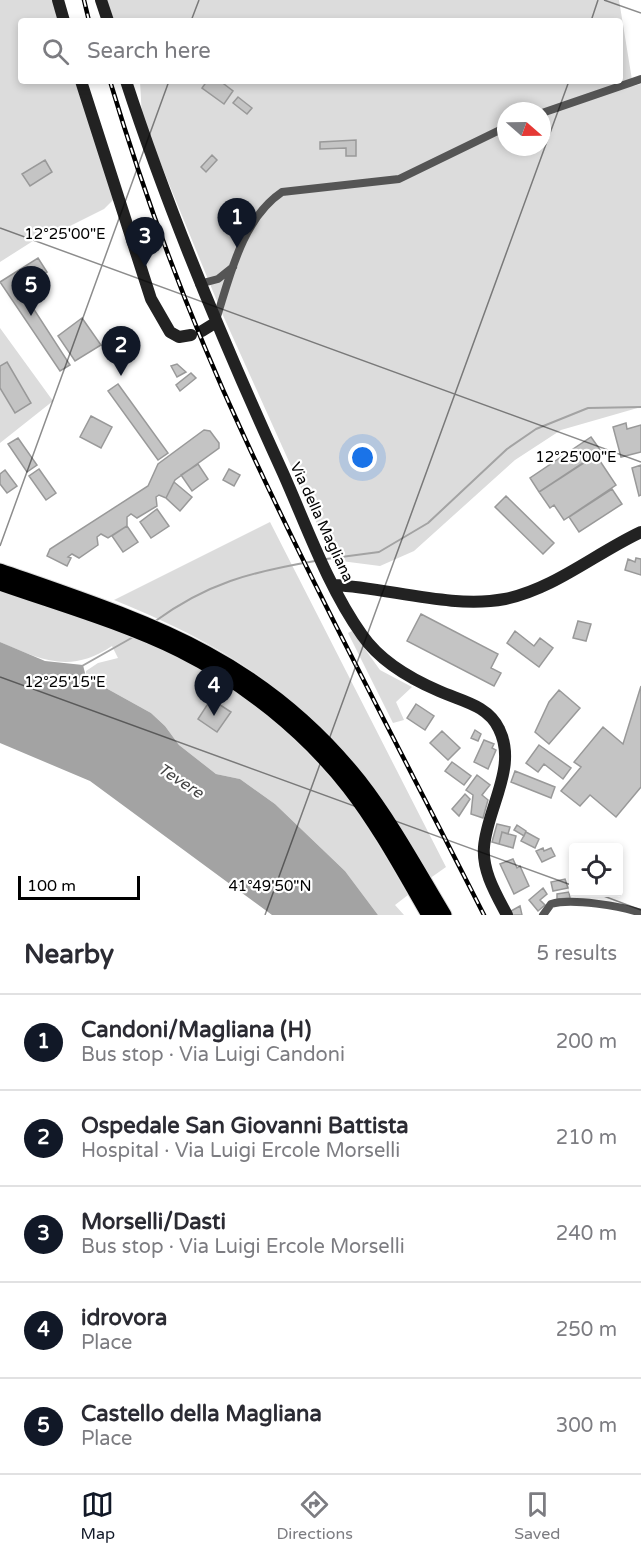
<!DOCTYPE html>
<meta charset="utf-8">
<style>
body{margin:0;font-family:"Varela Round",sans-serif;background:#f7f7f7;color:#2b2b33}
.controls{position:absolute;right:18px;bottom:18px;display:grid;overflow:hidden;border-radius:6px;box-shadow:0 3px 9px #0003}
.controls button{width:54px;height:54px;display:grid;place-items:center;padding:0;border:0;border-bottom:2px solid #e1e1e2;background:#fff;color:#2b2b33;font:30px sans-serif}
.compass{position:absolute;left:497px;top:102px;width:54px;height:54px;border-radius:50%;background:#fff;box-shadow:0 3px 9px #0003;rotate:110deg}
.scale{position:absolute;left:18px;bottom:15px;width:122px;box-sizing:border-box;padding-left:6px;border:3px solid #000;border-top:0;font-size:16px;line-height:21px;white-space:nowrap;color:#000;-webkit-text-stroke:4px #fff;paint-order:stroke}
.you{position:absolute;left:363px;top:458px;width:21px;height:21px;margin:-15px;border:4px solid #fff;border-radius:50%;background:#1a73e8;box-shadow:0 0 0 9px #1a73e833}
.badge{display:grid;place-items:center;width:39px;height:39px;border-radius:50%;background:#111827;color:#fff;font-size:20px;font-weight:700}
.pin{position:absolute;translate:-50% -50px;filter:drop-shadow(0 2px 3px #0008)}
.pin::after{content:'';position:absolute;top:32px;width:21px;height:18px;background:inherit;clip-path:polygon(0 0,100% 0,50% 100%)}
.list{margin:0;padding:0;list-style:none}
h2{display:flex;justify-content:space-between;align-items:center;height:78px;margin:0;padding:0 24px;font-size:26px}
h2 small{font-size:20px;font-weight:400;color:#7c7c81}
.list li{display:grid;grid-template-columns:39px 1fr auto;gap:18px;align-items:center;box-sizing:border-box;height:96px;padding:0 24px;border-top:2px solid #e1e1e2}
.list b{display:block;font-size:22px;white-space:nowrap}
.list p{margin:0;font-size:20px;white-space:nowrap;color:#7c7c81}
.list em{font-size:20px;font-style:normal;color:#7c7c81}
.icon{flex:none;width:33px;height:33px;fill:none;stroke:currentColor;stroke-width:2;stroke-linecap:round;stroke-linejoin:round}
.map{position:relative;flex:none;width:641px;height:915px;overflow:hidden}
.search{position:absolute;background:#fff;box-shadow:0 3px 9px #0003;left:18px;right:18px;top:18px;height:66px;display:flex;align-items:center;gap:15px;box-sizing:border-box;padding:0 21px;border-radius:6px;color:#7c7c81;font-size:22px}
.sheet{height:558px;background:#fff}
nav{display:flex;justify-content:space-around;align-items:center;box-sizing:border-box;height:84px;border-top:2px solid #e1e1e2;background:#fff;font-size:16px;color:#7c7c81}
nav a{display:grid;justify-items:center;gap:3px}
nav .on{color:#111827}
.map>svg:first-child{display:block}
</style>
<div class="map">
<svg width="641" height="915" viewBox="0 0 641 915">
<rect width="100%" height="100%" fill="#fff"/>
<path fill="#dcdcdc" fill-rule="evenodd" d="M0,0h55l5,21h-39v60h56l37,118 -10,10 -40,20 -20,5 -44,28z
M107,0h512l14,86 8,-2v323l-80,23 -46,30 -101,91 -34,15 -39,-5 -18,-24 -102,-226 -79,-193 -2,-37h480v-60h-506zM506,111h36v36h-36z
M0,328l53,73 -53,42z
M270,522l176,345 -17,12c-24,-37 -46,-77 -73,-111 -62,-81 -149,-131 -242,-168z
M0,590c50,17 101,32 150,53 77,34 146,89 198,156 22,30 41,63 60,96l-13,10 9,10h-26l-33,-44 -70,-67 -35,-25 -24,-5 -37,-29 -14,-19 -14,-13 -65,-36v-6l12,-8 20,-5 -6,-12c-41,28 -71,14 -112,-4z
M352,631l28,39 32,17 -16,15 8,18 -11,3 -45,-90z"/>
<path fill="#a3a3a3" d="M0,642l45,19 38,4 3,12 65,36 14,13 14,19 37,29 24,5 35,25 70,67 33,44h-106l-182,-134 -90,-38z"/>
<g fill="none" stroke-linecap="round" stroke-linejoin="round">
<path stroke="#a3a3a3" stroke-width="2" d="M326,559l53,-7 49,-29 79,-74 29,-20 52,-21 53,-1
M154,622c53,-39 97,-50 161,-61
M82,666l53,-30"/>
</g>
<path fill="#c4c4c4" stroke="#999" stroke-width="1.5" d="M207,81h13l13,10 -9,13 -22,-16z
M238,97l14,11 -5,6 -14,-11z
M356,140v16h-10v-8l-26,1v-7z
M212,155l5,5 -11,12 -5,-5z
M45,160l7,12 -22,14 -8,-12z
M38,258l9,14 -25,19 48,74 -10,6 -60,-89z
M82,318l19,27 -26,16 -17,-25z
M7,362l24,41 -16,10 -15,-25v-22z
M177,364l9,8 -9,5 -6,-11z
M191,373l5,5 -16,13 -4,-6z
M118,384l50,69 -10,7 -50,-69z
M91,416l21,11 -11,21 -21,-11z
M626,423l1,6 14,-4v27l-20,5 -8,-30z
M204,430l6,1 9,12v5l-44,32 -9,18 -7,-3 -3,2 1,9 -20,12 -6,-4 -4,3v9l-19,12 -7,-4 -4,3 1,8 -19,13 -7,-4 -4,3 3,1 -4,8 -20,-10 3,-7 98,-63 10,-22z
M591,437l10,14 -62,41 -9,-14z
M18,438l19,27 -10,7 -19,-28z
M596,455l20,30 -52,35 -10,-15 -4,3 -11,-16z
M198,464l10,15 -16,12 -11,-16z
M641,465v30l-2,1 -7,-28z
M39,469l17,24 -10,7 -17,-24z
M229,469l11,6 -6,11 -11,-6z
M5,470l12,16 -10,7 -7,-9v-10z
M174,482l18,15 -12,14 -14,-13z
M612,489l10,15 -43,28 -10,-15z
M506,496l48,47 -11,11 -48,-47z
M157,509l12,17 -18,12 -11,-16z
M127,526l11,16 -15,10 -11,-16z
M636,558l5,1v16l-16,-5 3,-11 7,3z
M421,614l77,40 -7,14 10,5 -7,13 -87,-45z
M578,621l13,3 -5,17 -13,-3z
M515,631l19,15 6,-8 13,10 -14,19 -32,-24z
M641,686v101l-25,30 -26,-22 -10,11 -19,-15 20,-24 -7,-5 29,-35 20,17z
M559,690l21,18 -31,36 -14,-12 14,-30z
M211,699l20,13 -14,20 -19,-13z
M416,704l18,12 -9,14 -18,-12z
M475,730l6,4 -3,7 -7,-3z
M442,731l18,17 -12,12 -18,-17z
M484,740l10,4 -2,4 4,2 -8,19 -14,-7z
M539,745l32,23 -8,11 -19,-15 -6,8 -12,-9z
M452,762l19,14 -7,9 -19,-14z
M515,771l40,16 -4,11 -40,-16z
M477,775l13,10 -8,10 6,5 -5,18 -12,-4 2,-19 -7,-5z
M465,794l5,5 -11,17 -7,-7z
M497,824l13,3 -2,7 -6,-2 -3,12 -7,-2z
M517,825l9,6 -2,5 -10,-6z
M502,832l14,4 -3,12 -14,-4z
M526,832l13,7 -4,9 -14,-7z
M543,848l1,3 7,-3 4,8 -13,6 -6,-11z
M513,859l4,9 3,-2 9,20 -15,8 -14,-30z
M565,879l3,9 -15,3 -2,-9z
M543,888l4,6 -7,6 5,5 -7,6 -9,-11z
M569,892l1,6 -13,1v-5z
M520,906l2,9h-12l-1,-3z"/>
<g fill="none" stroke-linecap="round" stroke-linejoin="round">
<defs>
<path id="highway" d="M0,571c143,50 260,85 359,210 32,41 58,89 85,134
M0,583c60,21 123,39 180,67 64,32 125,81 169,137 31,40 55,85 80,128"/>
</defs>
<use href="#highway" stroke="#dbdbdb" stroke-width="17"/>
<path stroke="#555" stroke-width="8" d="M542,113l99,-34
M199,284l19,-5 15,-12
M216,320c14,-44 26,-101 66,-128l117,-13 107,-52
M543,915l8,-11c21,-6 70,2 90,9"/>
<path stroke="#222" stroke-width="12" d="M58,0l6,21
M101,0l7,21
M81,81l70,218 19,33 9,5 12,-2
M126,81c44,135 98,263 157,392 24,54 45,114 79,162 18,26 49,44 77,56 22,10 49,14 60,38 19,38 -12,79 -15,118 -2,24 12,47 23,68
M202,331l13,-8
M335,585c54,3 117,24 170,14 49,-10 91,-46 136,-67"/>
<use href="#highway" stroke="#000" stroke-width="15"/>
<defs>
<path id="rail" d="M84,0l5,21
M110,81c36,120 80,239 133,353 75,163 160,321 241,481"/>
</defs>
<use href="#rail" stroke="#000" stroke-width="4.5"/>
<use href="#rail" stroke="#fff" stroke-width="2" stroke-dasharray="7" stroke-linecap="butt"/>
</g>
<path fill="none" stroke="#000" stroke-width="1.5" stroke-opacity="0.45" d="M604,0l37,13M191,21l8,-21M591,21l7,-21M0,228l641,234M0,546l169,-465M0,677l574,209M593,892l48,18M265,915l304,-834"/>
<g text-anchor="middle" stroke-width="4.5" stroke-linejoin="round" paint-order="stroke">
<g font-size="15" fill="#000" stroke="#fff">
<text transform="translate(322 522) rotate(65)" y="5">Via della Magliana</text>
</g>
<g font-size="16" font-style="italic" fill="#444" stroke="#fff">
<text transform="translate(181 780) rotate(33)" y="6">Tevere</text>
</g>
</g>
<g font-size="15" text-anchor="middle" fill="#000" stroke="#fff" stroke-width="4.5" stroke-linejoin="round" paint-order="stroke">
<text x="65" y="239">12°25'00"E</text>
<text x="576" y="462">12°25'00"E</text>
<text x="65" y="687">12°25'15"E</text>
<text x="270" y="891">41°49'50"N</text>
</g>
</svg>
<div class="controls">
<button><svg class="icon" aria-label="locate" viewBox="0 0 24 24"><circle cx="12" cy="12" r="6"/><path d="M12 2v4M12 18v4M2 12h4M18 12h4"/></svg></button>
</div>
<svg class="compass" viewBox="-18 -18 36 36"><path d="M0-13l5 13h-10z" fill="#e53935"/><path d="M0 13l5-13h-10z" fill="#7c7c81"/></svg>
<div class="scale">100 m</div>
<div class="you"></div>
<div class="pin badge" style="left:237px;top:248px">1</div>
<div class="pin badge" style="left:121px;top:376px">2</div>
<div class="pin badge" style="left:145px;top:267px">3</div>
<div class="pin badge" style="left:214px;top:716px">4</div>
<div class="pin badge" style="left:31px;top:316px">5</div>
<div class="search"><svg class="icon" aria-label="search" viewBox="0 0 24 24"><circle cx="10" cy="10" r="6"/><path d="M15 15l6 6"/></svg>Search here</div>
</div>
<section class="sheet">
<h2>Nearby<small>5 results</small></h2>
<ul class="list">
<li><span class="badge">1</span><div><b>Candoni/Magliana (H)</b><p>Bus stop · Via Luigi Candoni</p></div><em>200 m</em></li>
<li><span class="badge">2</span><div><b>Ospedale San Giovanni Battista</b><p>Hospital · Via Luigi Ercole Morselli</p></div><em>210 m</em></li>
<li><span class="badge">3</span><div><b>Morselli/Dasti</b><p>Bus stop · Via Luigi Ercole Morselli</p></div><em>240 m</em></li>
<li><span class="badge">4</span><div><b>idrovora</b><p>Place</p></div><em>250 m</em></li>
<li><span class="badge">5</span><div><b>Castello della Magliana</b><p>Place</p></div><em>300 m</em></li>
</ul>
</section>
<nav>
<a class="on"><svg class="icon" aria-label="map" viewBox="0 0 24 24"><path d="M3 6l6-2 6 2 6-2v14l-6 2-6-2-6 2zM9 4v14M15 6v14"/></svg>Map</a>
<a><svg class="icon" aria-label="directions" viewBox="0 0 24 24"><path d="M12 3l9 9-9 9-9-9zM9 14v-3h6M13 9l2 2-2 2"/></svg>Directions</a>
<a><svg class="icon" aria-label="saved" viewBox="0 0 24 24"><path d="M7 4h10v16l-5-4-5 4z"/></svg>Saved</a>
</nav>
